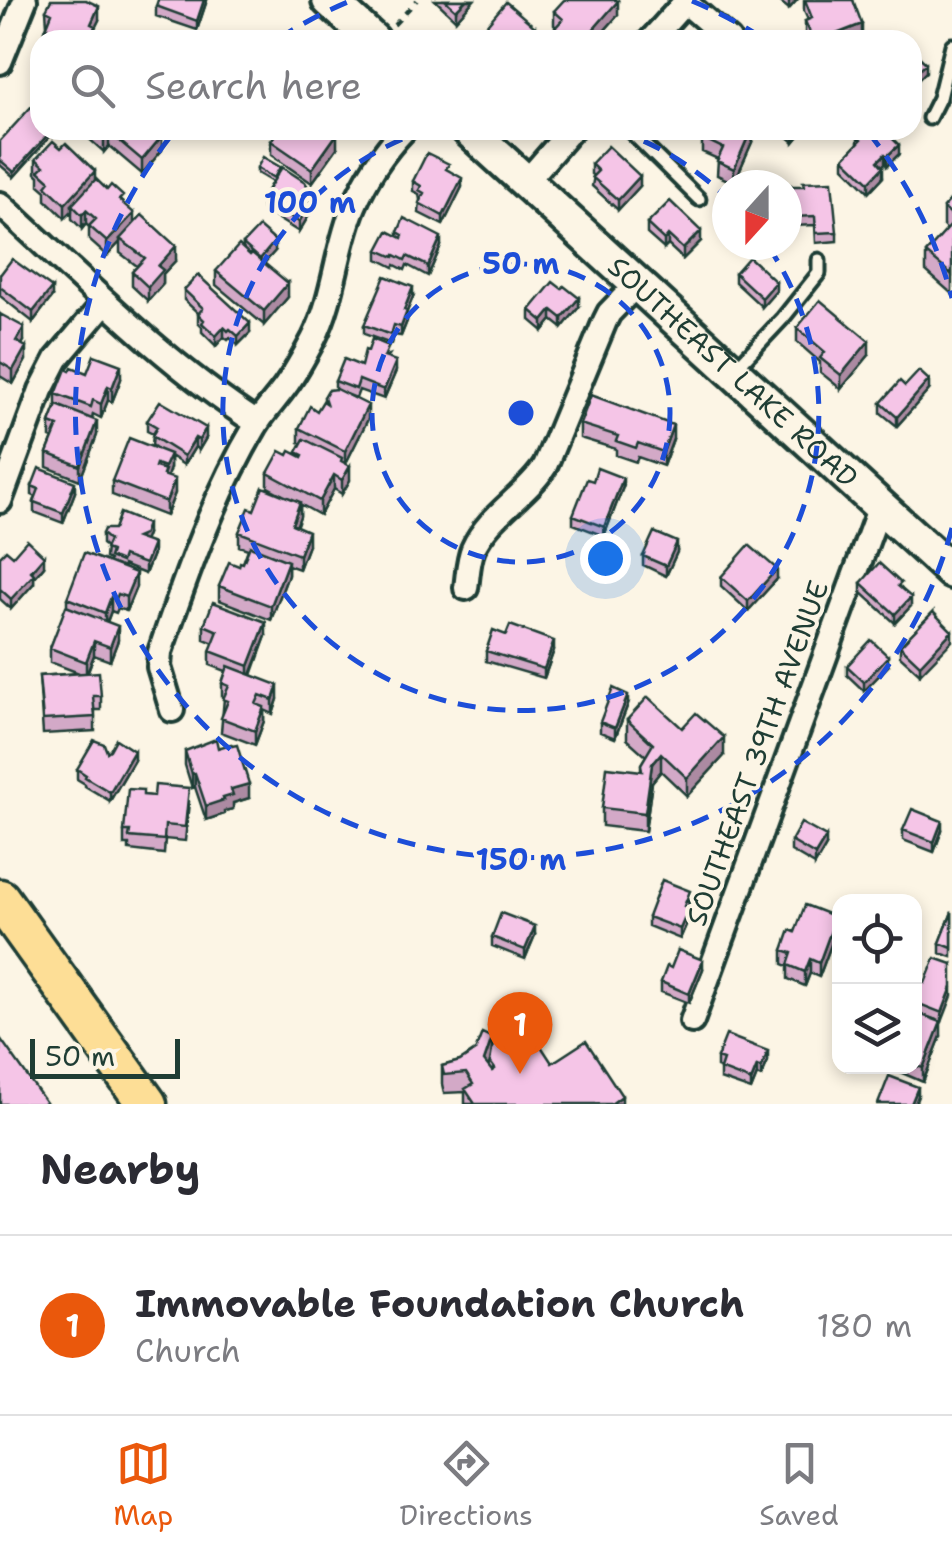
<!DOCTYPE html>
<style>
body{margin:0;font-family:"Shantell Sans",sans-serif;background:#f7f7f7;color:#2b2b33}
.controls{position:absolute;right:30px;bottom:30px;display:grid;overflow:hidden;border-radius:20px;box-shadow:0 5px 15px #0003}
.controls button{width:90px;height:90px;display:grid;place-items:center;padding:0;border:0;border-bottom:2px solid #e1e1e2;background:#fff;color:#2b2b33;font:50px sans-serif}
.compass{position:absolute;left:712px;top:170px;width:90px;height:90px;border-radius:50%;background:#fff;box-shadow:0 5px 15px #0003;rotate:201deg}
.scale{position:absolute;left:30px;bottom:25px;width:150px;box-sizing:border-box;padding-left:10px;border:5px solid #1f3d34;border-top:0;font-size:28px;line-height:35px;white-space:nowrap;color:#1f3d34;-webkit-text-stroke:8px #fcf5e5;paint-order:stroke}
.you{position:absolute;left:605px;top:558px;width:35px;height:35px;margin:-25px;border:8px solid #fff;border-radius:50%;background:#1a73e8;box-shadow:0 0 0 15px #1a73e833}
.badge{display:grid;place-items:center;width:65px;height:65px;border-radius:50%;background:#ea580c;color:#fff;font-size:32px;font-weight:700}
.pin{position:absolute;translate:-50% -82px;filter:drop-shadow(0 2px 5px #0008)}
.pin::after{content:'';position:absolute;top:52px;width:35px;height:30px;background:inherit;clip-path:polygon(0 0,100% 0,50% 100%)}
.list{margin:0;padding:0;list-style:none}
h2{display:flex;justify-content:space-between;align-items:center;height:130px;margin:0;padding:0 40px;font-size:42px}
h2 small{font-size:32px;font-weight:400;color:#7c7c81}
.list li{display:grid;grid-template-columns:65px 1fr auto;gap:30px;align-items:center;box-sizing:border-box;height:180px;padding:0 40px;border-top:2px solid #e1e1e2}
.list b{display:block;font-size:38px;white-space:nowrap}
.list p{margin:0;font-size:32px;white-space:nowrap;color:#7c7c81}
.list em{font-size:32px;font-style:normal;color:#7c7c81}
.icon{flex:none;width:55px;height:55px;fill:none;stroke:currentColor;stroke-width:2;stroke-linecap:round;stroke-linejoin:round}
.map{position:relative;flex:none;width:952px;height:1104px;overflow:hidden}
.search{position:absolute;background:#fff;box-shadow:0 5px 15px #0003;left:30px;right:30px;top:30px;height:110px;display:flex;align-items:center;gap:25px;box-sizing:border-box;padding:0 35px;border-radius:30px;color:#7c7c81;font-size:38px}
.sheet{height:310px;background:#fff}
nav{display:flex;justify-content:space-around;align-items:center;box-sizing:border-box;height:140px;border-top:2px solid #e1e1e2;background:#fff;font-size:28px;color:#7c7c81}
nav a{display:grid;justify-items:center;gap:5px}
nav .on{color:#ea580c}
.map>svg:first-child{display:block}
</style>
<div class="map">
<svg width="952" height="1104" viewBox="0 0 952 1104">
<rect width="100%" height="100%" fill="#fcf5e5"/>
<filter id="ink" filterUnits="userSpaceOnUse"><feTurbulence type="fractalNoise" baseFrequency=".01" numOctaves="2"/><feDisplacementMap in="SourceGraphic" scale="20" xChannelSelector="R" yChannelSelector="G"/><feConvolveMatrix kernelMatrix="1 2 1 2 8 2 1 2 1" color-interpolation-filters="sRGB"/></filter>
<g filter="url(#ink)">
<g fill="none" stroke-linecap="round" stroke-linejoin="round">
<defs>
<path id="service" d="M929,118l10,-20 13,-53
M629,130l70,69
M736,368l47,-50 36,-45v-13"/>
<path id="minor" d="M685,2l44,38
M651,40l36,-40
M0,62l25,-62
M526,182l45,-52
M0,204c83,76 162,157 257,219
M0,501l41,-111 16,-31 48,-57
M466,588c2,-13 2,-27 7,-39 15,-34 52,-52 72,-83l60,-145 4,-8 29,-30
M172,710l-13,-43 1,-15c26,-76 54,-156 95,-225 9,-16 22,-28 32,-43 10,-14 19,-31 27,-46 21,-42 22,-89 40,-132 12,-28 29,-54 50,-76
M692,1021l188,-515"/>
<g id="secondary">
<path d="M329,0l44,40"/>
<path id="s1" d="M469,130l483,442"/>
</g>
<path id="trunk" d="M0,899l147,205"/>
</defs>
<use href="#service" stroke="#1f3d34" stroke-width="19"/>
<use href="#minor" stroke="#1f3d34" stroke-width="30"/>
<use href="#secondary" stroke="#1f3d34" stroke-width="40"/>
<use href="#trunk" stroke="#1f3d34" stroke-width="45"/>
<path stroke="#1f3d34" stroke-width="4" stroke-dasharray="8 8" stroke-linecap="butt" d="M394,25l23,-25"/>
<use href="#service" stroke="#fcf5e5" stroke-width="11"/>
<use href="#minor" stroke="#fcf5e5" stroke-width="22"/>
<use href="#secondary" stroke="#fcf5e5" stroke-width="32"/>
<use href="#trunk" stroke="#fdde96" stroke-width="38"/>
</g>
<path fill="#d3a9c7" stroke="#1f3d34" stroke-width="2.5" d="M207,0l-10,30 -41,-14v-10z
M435,0h39l-18,20z
M778,0h19l-8,9z
M804,0h49l9,38 -5,2h-50l-2,-5v-14l3,-1 -4,-9z
M46,10l53,10 -4,8v12h-51v-7l3,-8z
M554,11l64,4 -22,25h-41l1,-13 -2,-2z
M54,130v2l-40,45 -14,-12v-24z
M79,130h76l7,20 -20,24 -33,-28 -5,6z
M757,130l-23,53 -17,-8 1,-16 -16,-7v-14z
M780,130h24l-10,12z
M858,137l41,17 -12,12 -2,-3 -3,3 1,11 -14,15 -25,-25v-9l14,-14z
M271,141l66,7 -25,35 -41,-28z
M36,159l59,20 28,24 11,21 42,36 -13,14v10l-15,17 -16,-15v-14l5,-6 -17,-13v-11l-13,14 -18,-16v-13l-3,-3 -4,5 -10,-10v-8l-7,7 -19,-18v-9l-7,-6v-9l-3,-3z
M591,164l49,22 -22,24 -26,-24 2,-10 -3,-2z
M257,168l51,28 -2,3 5,13 -12,20 -37,-23v-10l10,-17 -15,-9z
M449,171l13,16 -19,38 -24,-12 1,-13 -1,-6 -6,-3v-10z
M792,186l45,46v9l-21,2 -1,-18 -22,1z
M952,198v96l-26,-23v-18l21,-23 -4,-4v-18z
M647,224l54,17 -18,18 -15,-14 -4,4 -17,-15z
M398,232l43,14 -13,30 -21,-11 -2,5 -10,-5 -1,2 -16,-8v-9l20,-14z
M243,244l32,7 -11,12 24,34 -24,28 -48,-40v-14l27,-22z
M735,273l41,18 -14,16 -27,-25z
M0,275l52,22 -19,25 -33,-26z
M184,290l66,43 -12,12 -8,-7 -2,2 -4,-3 -8,9 -14,-14v-5l-4,-4v-10l-14,-13z
M413,297l-6,14v10l-6,15 -7,-1 -3,9 -27,-10v-9z
M579,307l-17,21 -10,-8 -9,11 -13,-11v-10z
M0,314l24,27 -2,3 4,16 -13,24 -13,-8z
M797,328l72,27 -28,34 -21,-17v-10l-23,-20z
M389,355l-2,3 9,13 -12,28 -25,-9 -3,8 -10,-4 22,25 -22,44 4,17 -8,14 -8,-5 -14,26 -20,-11v12l-4,10 12,19 -9,24 -11,-4v10l-17,45 -52,-20v-14l24,-23 5,-14 -9,-3v-14l15,-22 27,-16 -13,-7v-14l20,-18 9,-1 5,-11 -3,-1v-14l18,-17 7,-9v-5l11,-8v-8l26,-15z
M87,373l34,6 -9,23 -4,-2 -7,18 -8,-4 -1,5 5,16 -17,45 -33,-13v-14l6,-15 -3,-1v-14l6,-15v-14z
M905,386l24,4 -32,36 -16,-13v-10z
M147,421l59,17 -7,12 -4,-3 -11,18 -14,-9v12l-4,8 9,17 -9,23 -54,-21v-14l47,-31 -7,-5 1,-11 -6,-3z
M580,424l93,15 -10,27 -25,-9 -2,5 -20,-7v-6l-36,-11z
M32,486l43,6 -12,31 -29,-11v-10l2,-5 -4,-2z
M623,487l-19,49 -31,-12v-9z
M102,534h45l-3,7 9,13 -8,20 -22,-9v2l13,20 -10,24 -8,-3 -2,5 -5,-2 -4,11 11,18 -8,21 -16,-6 -7,18 14,23v14h-6v21l-52,3 -4,-58 40,-3 -29,-11v-14l17,-42v-8l42,-36v-2l-4,-2 1,-11 -4,-3z
M677,552l-11,24 -23,-11v-9z
M0,556h13l31,10 -10,12v5l-23,26 -11,-10z
M721,577l56,2 -29,32 -27,-25z
M861,583l40,5 10,18 -16,17 -34,-31z
M933,612l-13,62 -20,-18v-10z
M204,625l62,11 -14,39 26,24 -5,15 -9,-4v11l-9,24 -34,-13 3,-34 -2,-1v-14l4,-12 -16,-6v-14l4,-8 -10,-4z
M506,635l48,15 -10,28 -58,-17v-10z
M847,666h41l-24,25 -17,-16z
M628,704l-13,34 -15,-6v-10z
M627,720l55,8 42,28 -37,40 -26,-25 -9,11 -7,49 -43,-5v-18l39,-37v-7l5,-8 -19,-17z
M218,748l31,50 -16,5v6l-9,2v3l-18,6 -11,-33 -3,1 -7,-23v-14z
M107,752l27,8 -24,41 -25,-15v-2l-8,-5v-10z
M143,795l46,7 -4,39 -20,-2 -1,15 -35,-4v-5h-5v-14z
M903,830h39l-8,22 -31,-12z
M791,841l35,5 -11,19 -24,-14z
M690,900l-3,8 2,10 -9,21 -32,-13v-9z
M952,912v45l-12,-4v-10z
M836,931l-17,46 -9,-4 -5,13 -17,-7v-13l-5,-2v-14l12,-18z
M535,935l-10,24 -33,-13v-9z
M952,964l-10,58 -28,-10v-27l11,-2z
M671,968l32,1 -14,34 -28,-11v-10z
M914,1012l27,24 -18,46 -37,-16h28z
M492,1049l60,14 70,41h-157v-12l-21,1 -2,-9v-18l18,-5z
M717,1058l51,3 -7,16 -4,-2 -6,15 -31,-11v-11l-3,-1z"/>
<path fill="#ac8aa2" stroke="#1f3d34" stroke-width="2.5" d="M204,0h3l-10,30v-9z
M466,0h8l-18,20v-10z
M789,0h8l-8,9z
M618,1v14l-22,25h-12z
M99,6v14l-4,8v12h-5l1,-16z
M862,24v14l-5,2h-36z
M535,27v9l-3,4h-9z
M926,63v9l-14,14v-9z
M52,130h2v2l-40,45v-5z
M751,130h6v1l-23,52v-14z
M794,130h10l-10,12z
M109,132v14l-5,6v-14z
M337,134v14l-25,35v-14z
M162,136v14l-20,24v-14z
M899,145v9l-12,12v-10z
M885,154v9l-7,8v-10z
M883,167v10l-14,15v-10z
M95,171v14l-23,20v6l-7,7v-14z
M640,176v10l-22,24v-10z
M462,178v9l-19,38v-9z
M311,202v10l-12,20v-10z
M86,210v14l-4,5v-14z
M134,213v14l-14,12v3l-13,14v-14z
M701,231v10l-18,18v-10z
M668,235v10l-4,4v-9z
M441,237v9l-13,30v-10z
M275,241v10l-15,17v-9z
M176,246v14l-13,14v10l-15,17v-14l10,-21z
M776,282v9l-14,16v-9z
M288,283v14l-24,28v-14z
M413,287v10l-9,22v-9z
M52,288v9l-19,25v-10z
M579,298v9l-17,21v-10z
M552,310v10l-9,11v-10z
M407,311v10l-6,15v-9z
M250,323v10l-12,12v-9z
M24,327v14l-8,14v-14z
M224,327v10l-8,9v-10z
M869,341v14l-28,34v-14z
M26,347v13l-13,24v-14z
M396,361v10l-12,28v-9z
M121,365v14l-9,23v-14z
M929,380v10l-32,36v-9z
M108,386v14l-7,18v-14z
M368,405v14l-23,46v-14z
M97,421v14l-17,45v-14z
M673,425v14l-10,27v-14z
M206,428v10l-7,12v-10z
M195,438v9l-11,18v-9z
M170,454v14l-7,21 1,-22z
M350,466v14l-8,14v-14z
M334,475v14l-14,26v-14z
M623,478v9l-19,49v-9z
M175,479v14l-9,23v-14z
M75,482v10l-12,31v-10z
M300,502v14l-8,22v-14z
M147,524v10l-4,11 -7,-7z
M308,531v14l-9,24v-14z
M677,542v10l-11,24v-10z
M153,544v10l-8,20v-10z
M44,556v10l-10,12v5l-23,26v-10z
M288,561v14l-17,45v-14z
M777,569v10l-29,32v-10z
M136,573v14l-10,24v-14z
M111,597v14l-6,16v-14z
M911,597v9l-16,17v-9z
M266,622v14l-17,44v-14z
M118,626v14l-8,21v-14z
M952,631v10l-32,33v-9z
M94,641v14l-8,21v-14z
M554,641v9l-10,28v-9z
M888,656v10l-24,25v-9z
M278,685v14l-5,15v-14z
M628,695v9l-13,34v-10z
M264,707v14l-9,24v-14z
M724,737v19l-37,40v-18z
M134,751v9l-24,41v-9z
M661,753v18l-9,11 -7,49v-18l7,-49z
M195,773v14l-3,1v-14z
M249,784v14l-16,5v6l-9,2v3l-18,6v-14l17,-8 8,-9z
M942,821v9l-8,22v-10z
M826,837v9l-11,19v-10z
M689,908v10l-9,21v-10z
M836,917v14l-17,46v-14z
M535,926v9l-10,24v-9z
M810,959v14l-5,13v-14z
M703,960v9l-14,34v-9z
M952,987v9l-10,26v-9z
M941,1022v14l-18,46v-14z
M492,1038v18l-8,23v-18z
M768,1051v10l-7,16v-9z
M757,1066v9l-6,15v-9z
M918,1087v9l-3,8h-4z
M622,1096v8h-11z"/>
<path fill="#f5c5e7" stroke="#1f3d34" stroke-width="2.5" d="M51,0h35l13,6 -8,18 4,2 -5,14h-30l-16,-7 8,-20 -6,-3z
M158,0h46l-7,21 -41,-15z
M445,0h21l-10,10z
M564,0h52l2,1 -34,39h-15l-14,-12 8,-9 -9,-8z
M805,0h48l9,24 -41,16h-8l-8,-19 7,-3z
M506,2l29,25 -12,13h-49z
M912,50l14,13 -14,14z
M31,107l9,8v15h12l-38,42 -14,-12v-19z
M95,130h60l7,6 -20,24 -33,-28 -5,6z
M278,130h53l6,4 -25,35 -41,-28z
M706,130h45l-17,39 -17,-8 6,-13 -21,-10z
M864,130h20l15,15 -12,11 -2,-2 -7,7 5,6 -14,15 -25,-24 17,-18 -3,-3z
M53,141l8,7 5,-5 29,28 -30,33 -19,-18 4,-5 -11,-10 5,-5 -8,-7z
M608,146l32,30 -22,24 -26,-23 6,-6 -7,-7z
M427,153l22,11 -3,5 16,9 -19,38 -24,-13 5,-10 -5,-3 2,-4 -8,-5z
M263,157l17,10 -6,11 -17,-10z
M282,167l23,15 3,5 -3,6 -6,2 12,7 -12,20 -37,-23z
M96,179l11,11 4,-5 12,11 -4,4 15,13 -27,29 -18,-16 7,-7 -10,-9 -4,5 -10,-10z
M832,181l5,51 -21,1 -1,-17 -22,1 -1,-31h12l-1,-4z
M952,198v18l-9,-8z
M670,201l31,30 -18,18 -15,-14 -4,5 -17,-16z
M142,215l34,31 -18,20 5,4 -15,17 -16,-15 13,-14 -25,-19z
M404,218l37,19 -13,29 -21,-10 -2,4 -10,-5 -1,2 -16,-7 10,-19 14,7 1,-3 -5,-3z
M952,224v51l-26,-22z
M259,227l16,14 -15,18 -17,-15z
M239,245l11,10 2,-2 36,30 -24,28 -48,-40z
M749,257l27,25 -14,16 -27,-25z
M12,259l40,29 -19,24 -33,-25v-12z
M198,275l52,48 -12,13 -8,-7 -2,2 -4,-4 -8,9 -14,-13 2,-3 -6,-6 5,-6 -19,-18z
M385,276l28,11 -9,23 3,1 -6,16 -7,-2 -3,10 -27,-10z
M553,282l9,7 2,-3 15,12 -17,20 -10,-8 -9,11 -13,-11z
M820,300l49,41 -28,34 -21,-17 5,-6 -28,-24z
M0,314l24,13 -8,14 10,6 -13,23 -13,-8z
M372,339l17,7 -5,11 12,4 -12,29 -25,-10 -3,9 -21,-8 9,-22 17,7 4,-16 3,1z
M94,355l27,10 -9,23 -4,-2 -7,18 -8,-4 -2,7 -35,-13 10,-25 4,2 2,-4 15,6z
M919,371l10,9 -32,37 -16,-14 19,-22 5,5z
M336,389l32,16 -23,46 -46,-23 11,-22 7,5 6,-10 3,2 -2,-6 4,-7z
M591,395l82,30 -10,27 -25,-9 -2,5 -20,-7 2,-5 -38,-12z
M160,401l46,27 -7,12 -4,-2 -11,18 -32,-20 5,-9 -10,-6z
M57,405l40,16 -17,45 -33,-13 11,-27 -8,-3z
M129,438l41,16 -6,13 -8,-3 -1,3 10,3 -2,5 12,4 -9,23 -54,-21z
M304,439l38,19 -1,3 9,5 -8,14 -8,-5 -14,26 -52,-28 12,-22 8,4 2,-4 12,6 1,-2 -6,-3z
M39,468l36,14 -12,31 -29,-11 5,-13 -7,-3z
M597,468l26,10 -19,49 -31,-12 14,-36 6,2z
M263,487l37,15 -8,22 16,7 -9,24 -60,-23 10,-24 5,2z
M120,513l27,11 -4,11 -7,3 17,6 -8,20 -22,-8 -2,6 -12,-5 2,-6 -6,-2 4,-9 -7,-6 2,-5h10z
M654,532l23,10 -11,24 -23,-10z
M27,540l17,16 -13,15 3,3 -23,25 -11,-10v-33l6,-6 7,6z
M749,545l28,24 -29,32 -27,-24z
M250,546l38,15 -17,45 -52,-20 10,-24 10,4 1,-4 3,1z
M84,553l52,20 -10,24 -8,-3 -2,5 -5,-2 -6,16 -38,-15z
M879,563l22,20 -3,3 13,11 -16,17 -34,-31z
M213,602l53,20 -17,44 -39,-15 8,-20 -14,-6z
M66,606l52,20 -8,21 -16,-6 -8,21 -36,-14z
M933,612l19,19 -32,34 -20,-19z
M510,625l44,16 -10,28 -58,-18 7,-21 13,5z
M871,640l17,16 -24,26 -17,-16z
M228,666l50,19 -5,15 -13,-5 -4,9 8,3 -9,24 -34,-13 7,-17 -5,-2 6,-13 -7,-3z
M99,672l2,24h-8l2,21 -52,3 -4,-44z
M613,688l15,7 -13,33 -15,-6z
M648,697l34,31 14,-15 28,24 -37,41 -26,-25 -9,11 -7,49 -43,-5 5,-41 35,4 -1,-7 12,-20 -26,-24z
M116,739l18,12 -24,41 -25,-15 1,-2 -9,-6 17,-29 10,4 3,8 3,-2z
M216,739l2,9 13,-4 1,2 5,-1 12,39 -18,5 2,6 -10,3 1,2 -18,6 -11,-33 -3,1 -7,-23z
M155,785l34,3 -4,39 -20,-2 -1,15 -35,-3 1,-6h-6l4,-42 15,1v5l11,1z
M912,809l30,12 -8,21 -31,-12z
M801,823l25,14 -11,18 -24,-14z
M662,880l28,11 -6,15 5,2 -9,21 -32,-12z
M805,905l31,12 -17,46 -9,-4 -5,13 -17,-7 4,-12 -9,-3 7,-20 5,2z
M952,912v36l-12,-5z
M501,913l34,13 -10,24 -33,-13z
M678,950l25,10 -14,34 -28,-12 6,-16 4,2z
M935,958l17,6v23l-10,26 -28,-11v-17l2,-5 9,3z
M914,1012l27,10 -18,46 -9,-3z
M526,1023l26,40 34,-22 36,55 -11,8h-136l-10,-15 8,-5 -7,-11 -22,2 -2,-9 18,-5 15,-10 7,-18 10,5 -8,23 8,10 3,-2 -5,-7 3,-18z
M726,1035l42,16 -7,17 -4,-2 -6,15 -31,-12 3,-9 -6,-2z
M0,1038l47,66h-47z
M889,1076l29,11 -7,17h-33z"/>
</g>
<g fill="none" stroke="#1d4ed8" stroke-width="5" stroke-dasharray="18 12">
<circle cx="521" cy="413" r="149"/>
<path d="M616 130A298 298 0 0 1 726 197M768 246A298 298 0 1 1 426 130"/>
<path d="M952 528A446 446 0 1 1 174 132M278 39A446 446 0 0 1 350 1M692 1A446 446 0 0 1 764 39M868 132A446 446 0 0 1 952 298"/>
</g>
<g text-anchor="middle" stroke-width="8" stroke-linejoin="round" paint-order="stroke">
<g font-size="28" fill="#1f3d34" stroke="#fcf5e5">
<text dy="10" stroke="none"><textPath href="#s1" startOffset="358">SOUTHEAST LAKE ROAD</textPath></text>
<text transform="translate(757 753) rotate(-70)" y="10">SOUTHEAST 39TH AVENUE</text>
</g>
</g>
<circle cx="521" cy="413" r="15" fill="#1d4ed8" stroke="#fcf5e5" stroke-width="5"/>
<g font-size="30" text-anchor="middle" font-weight="bold" fill="#1d4ed8" stroke="#fcf5e5" stroke-width="8" stroke-linejoin="round" paint-order="stroke">
<text x="310" y="213">100 m</text>
<text x="521" y="274">50 m</text>
<text x="521" y="870">150 m</text>
</g>
</svg>
<div class="controls">
<button><svg class="icon" aria-label="locate" viewBox="0 0 24 24"><circle cx="12" cy="12" r="6"/><path d="M12 2v4M12 18v4M2 12h4M18 12h4"/></svg></button>
<button><svg class="icon" aria-label="layers" viewBox="0 0 24 24"><path d="M12 4l9 5-9 5-9-5zM3 14l9 5 9-5"/></svg></button>
</div>
<svg class="compass" viewBox="-18 -18 36 36"><path d="M0-13l5 13h-10z" fill="#e53935"/><path d="M0 13l5-13h-10z" fill="#7c7c81"/></svg>
<div class="scale">50 m</div>
<div class="you"></div>
<div class="pin badge" style="left:520px;top:1074px">1</div>
<div class="search"><svg class="icon" aria-label="search" viewBox="0 0 24 24"><circle cx="10" cy="10" r="6"/><path d="M15 15l6 6"/></svg>Search here</div>
</div>
<section class="sheet">
<h2>Nearby<small></small></h2>
<ul class="list">
<li><span class="badge">1</span><div><b>Immovable Foundation Church</b><p>Church</p></div><em>180 m</em></li>
</ul>
</section>
<nav>
<a class="on"><svg class="icon" aria-label="map" viewBox="0 0 24 24"><path d="M3 6l6-2 6 2 6-2v14l-6 2-6-2-6 2zM9 4v14M15 6v14"/></svg>Map</a>
<a><svg class="icon" aria-label="directions" viewBox="0 0 24 24"><path d="M12 3l9 9-9 9-9-9zM9 14v-3h6M13 9l2 2-2 2"/></svg>Directions</a>
<a><svg class="icon" aria-label="saved" viewBox="0 0 24 24"><path d="M7 4h10v16l-5-4-5 4z"/></svg>Saved</a>
</nav>
